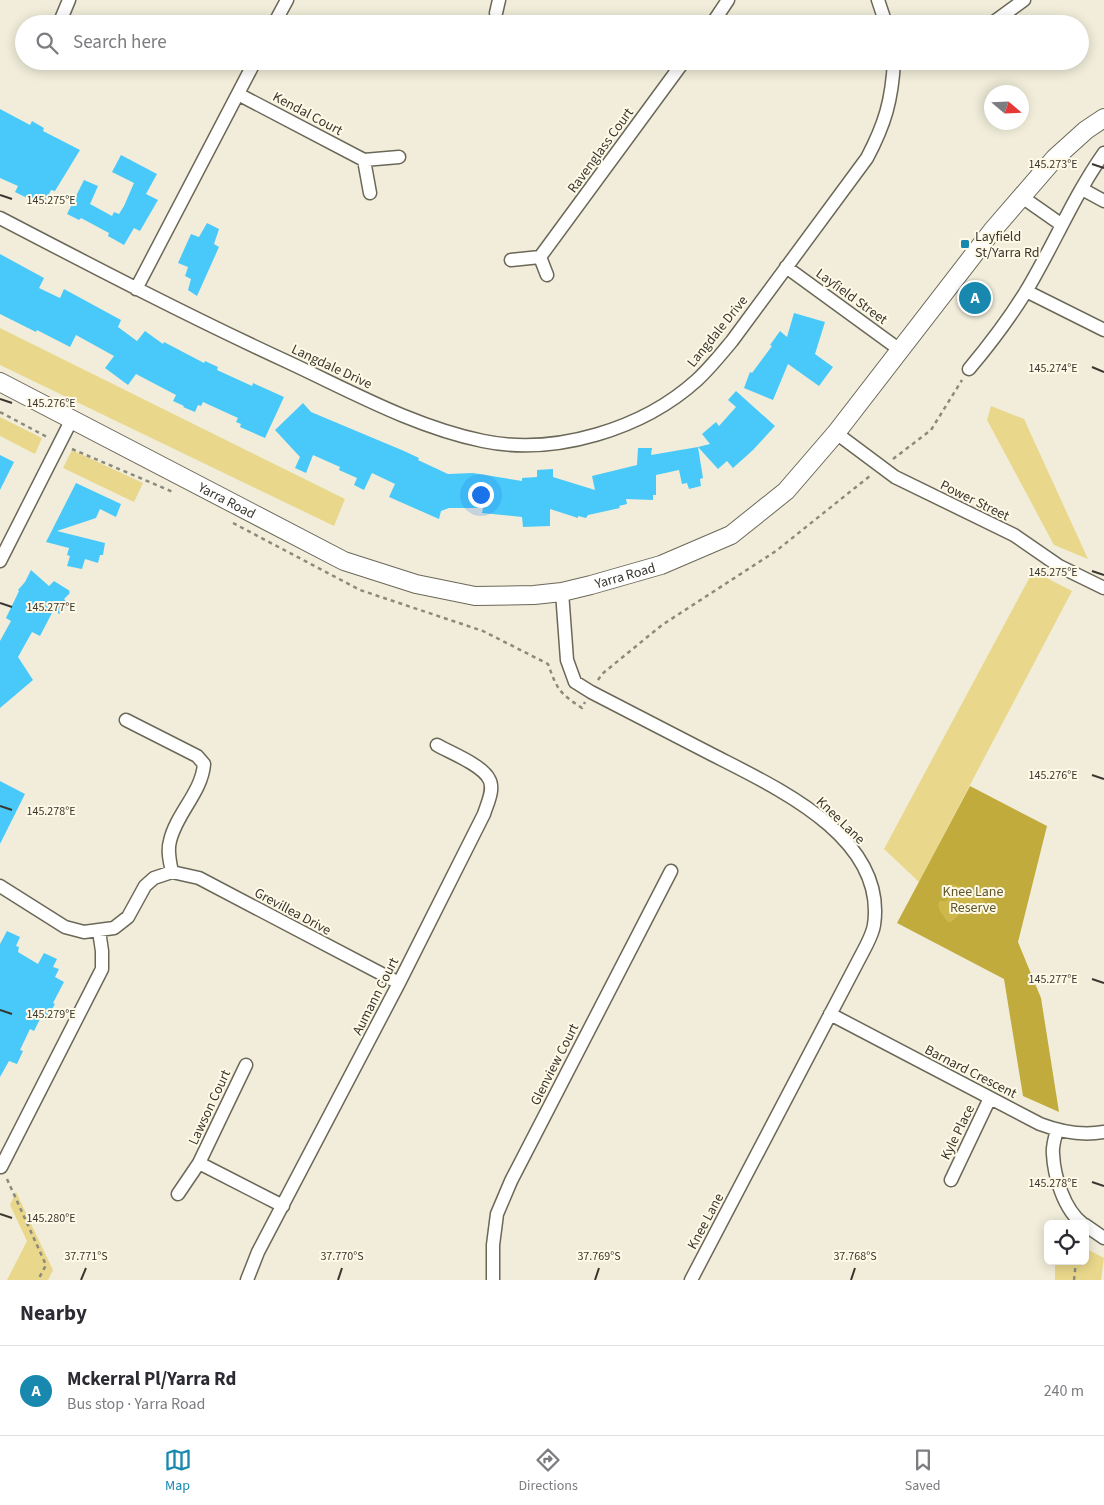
<!DOCTYPE html>
<meta charset="utf-8">
<style>
body{margin:0;font-family:"Source Sans 3",sans-serif;background:#f7f7f7;color:#2b2b33}
.controls{position:absolute;right:15px;bottom:15px;display:grid;overflow:hidden;border-radius:8px;box-shadow:0 2px 12px #0003}
.controls button{width:45px;height:45px;display:grid;place-items:center;padding:0;border:0;border-bottom:1px solid #e1e1e2;background:#fff;color:#2b2b33;font:25px sans-serif}
.compass{position:absolute;left:984px;top:85px;width:45px;height:45px;border-radius:50%;background:#fff;box-shadow:0 2px 12px #0003;rotate:109deg}
.you{position:absolute;left:480px;top:494px;width:18px;height:18px;margin:-12px;border:4px solid #fff;border-radius:50%;background:#1a73e8;box-shadow:0 0 0 8px #1a73e833}
.badge{display:grid;place-items:center;width:32px;height:32px;border-radius:50%;background:#1888ae;color:#fff;font-size:16px;font-weight:700}
.pin{position:absolute;translate:-50% -50%;border:2px solid #fff;box-shadow:0 1px 5px #0006}
.list{margin:0;padding:0;list-style:none}
h2{display:flex;justify-content:space-between;align-items:center;height:65px;margin:0;padding:0 20px;font-size:21px}
h2 small{font-size:16px;font-weight:400;color:#7c7c81}
.list li{display:grid;grid-template-columns:32px 1fr auto;gap:15px;align-items:center;box-sizing:border-box;height:90px;padding:0 20px;border-top:1px solid #e1e1e2}
.list b{display:block;font-size:19px;white-space:nowrap}
.list p{margin:0;font-size:16px;white-space:nowrap;color:#7c7c81}
.list em{font-size:16px;font-style:normal;color:#7c7c81}
.icon{flex:none;width:28px;height:28px;fill:none;stroke:currentColor;stroke-width:2;stroke-linecap:round;stroke-linejoin:round}
.map{position:relative;flex:none;width:1104px;height:1280px;overflow:hidden}
.search{position:absolute;background:#fff;box-shadow:0 2px 12px #0003;left:15px;right:15px;top:15px;height:55px;display:flex;align-items:center;gap:12px;box-sizing:border-box;padding:0 18px;border-radius:28px;color:#7c7c81;font-size:19px}
.sheet{height:155px;background:#fff}
nav{display:flex;justify-content:space-around;align-items:center;box-sizing:border-box;height:70px;border-top:1px solid #e1e1e2;background:#fff;font-size:14px;color:#7c7c81}
nav a{display:grid;justify-items:center;gap:2px}
nav .on{color:#1888ae}
.map>svg:first-child{display:block}
</style>
<div class="map">
<svg width="1104" height="1280" viewBox="0 0 1104 1280">
<rect width="100%" height="100%" fill="#f1edda"/>
<path fill="#e9d88b" d="M0,328l345,171 -11,27 -334,-161z
M991,406l33,13 64,140 -34,-14 -67,-125z
M0,417l42,21 -7,16 -35,-18z
M72,450l71,33 -9,19 -71,-34z
M1033,571l39,20 -153,291 -35,-33z
M16,1192l37,78 -5,10h-41l20,-39 -17,-36z
M1085,1248l19,10 -3,22h-46v-19h30z"/>
<path fill="#c1ab3d" d="M970,786l77,40 -29,116 23,56 18,114 -36,-16 -19,-117 -107,-56z"/>
<path fill="#ceb84c" d="M952,884l12,4 4,7 15,5 2,3 -1,3 -11,6 -10,-1 -12,11h-3c-5,-7 -12,-13 -9,-21h7l4,-5 -3,-10z"/>
<path fill="#49c9f9" d="M0,109l30,16 2,-4 12,7 -1,3 37,19 -25,41 -4,-1 -8,16 -28,-14 3,-6 -18,-8z
M121,155l36,19 -11,20 12,6 -18,31 -6,-3 -10,17 -16,-9 1,-3 -28,-15 -2,2 -12,-6 17,-34 14,6 -8,18 22,12 2,-4 5,2 5,-8 10,-23 -22,-11z
M207,223l12,6 -5,15 5,3 -22,49 -9,-6 3,-11 -6,-3 3,-9 -10,-4 13,-29 8,3z
M0,254l44,24 -5,10 21,10 4,-9 57,31 -3,7 19,14 8,-10 18,13 1,-2 40,21 1,-2 13,6 -1,3 35,16 1,-3 31,14 -19,41 -25,-11 1,-3 -5,-2 2,-4 -35,-16 -2,4 -3,-1 -3,7 -12,-5 1,-1 -11,-5 3,-6 -40,-21 -8,11 -23,-17 9,-12 -38,-21 -6,12 -33,-17 -1,2 -36,-18z
M794,313l31,9 -10,32 18,13 -14,19 -31,-22 -15,36 -29,-12 6,-16 2,1 20,-27 -2,-1 10,-14 7,6z
M736,391l39,35 -22,24 -20,18 -6,-7 -9,8 -20,-22 12,-3 -8,-10 14,-12 3,4 17,-19 -8,-7z
M303,403l8,9 93,39 15,7 -1,2 30,14 25,-1 49,8v-3l15,-1v-7l16,-1v8l42,13 -3,-14 45,-11 1,-17h14l-1,7 47,-8 5,31 -3,1 1,7 -12,3 -2,-6 -5,1 -3,-14 -23,5v20h-3v5l-27,-1 1,5 -8,2 1,2 -32,7 -2,3 -8,-2v2l-28,-9v17l-27,1 -1,-10 -40,-4 1,-5h-34l-8,3 -2,8 -50,-22 6,-13 -23,-11 -8,17 -10,-5 3,-7 -18,-8 1,-3 -27,-12 -7,18 -11,-5 5,-11 -25,-27z
M0,455l14,7 -14,28z
M76,483l45,21 -5,13 -16,-8 -4,9 -39,13 48,12 -2,12h-3l-2,8 -13,-4 -3,10 -15,-3 3,-10 -3,-1 2,-7 -23,-6z
M31,570l18,16 5,-5 16,10 -1,1 1,1 -6,6 5,5 -10,10 -5,-5 -14,27 -8,-4 -14,25 15,23 -33,28v-67l11,-20 -5,-3 13,-27 -1,-1 7,-8z
M0,781l25,13 -25,50z
M7,931l13,6 -4,9 3,1 -1,5 20,12 6,-11 13,6 -4,8 6,2 -4,8 9,5 -11,21 2,1 -7,12 -5,-3 -9,18 -4,-2 -10,21 3,1 -6,13 -8,-3 -9,16v-133z"/>
<g fill="none" stroke-linecap="round" stroke-linejoin="round">
<defs>
<path id="minor" d="M878,0l8,24
M496,13l3,-13
M59,24l10,-24
M274,24l13,-24
M712,24l16,-24
M991,24l33,-24
M238,94l126,66
M1082,189l22,12
M370,193l-6,-33 35,-3
M1022,197l40,28
M0,218c96,50 192,100 290,145 62,29 125,64 193,78 72,15 160,-12 214,-61 13,-12 24,-26 35,-39l135,-183c18,-34 25,-58 27,-97
M540,257l144,-196
M511,260l29,-3 7,18
M786,267l114,83
M136,289l119,-228
M1026,291l78,39
M969,369c21,-25 38,-47 56,-76 28,-46 48,-96 79,-140
M836,433l59,44 119,58 45,31 45,22
M0,561l72,-142
M562,592l5,68 8,22 16,10c41,21 81,42 122,63 64,33 174,82 161,170 -1,7 -5,15 -8,21l-175,334
M126,720l71,36 7,8c-2,28 -28,50 -34,77 -3,10 0,21 2,31
M0,886l65,41 19,5 30,-4 14,-11 17,-31 9,-8 18,-6 27,6 200,105
M830,1014l210,110c21,8 41,12 64,8
M1057,1130c-2,8 -5,16 -4,24 1,22 11,56 30,70
M199,1163l84,43
M1,1167l101,-198v-18l-3,-20
M951,1180l39,-82
M178,1194l21,-31 47,-98
M1085,1225l19,13
M247,1280l11,-28 141,-269 85,-169c3,-10 11,-25 5,-35 -7,-14 -38,-26 -52,-34
M493,1280v-35l4,-31 14,-33 160,-310"/>
<g id="secondary">
<path id="s1" d="M0,382l344,179 72,23 59,12 59,-1 28,-3 29,-7 70,-20 70,-30 55,-44 50,-58 156,-202 63,-73 31,-28 18,-12"/>
</g>
</defs>
<use href="#minor" stroke="#6b6858" stroke-width="15"/>
<use href="#secondary" stroke="#6b6858" stroke-width="20"/>
<path stroke="#8c897d" stroke-width="2.5" stroke-dasharray="4 4" stroke-linecap="butt" d="M0,412l49,26
M72,449l101,43
M893,459l38,-29 31,-50
M233,523l127,67 123,41 65,33c9,25 11,29 34,44l3,-6
M598,680l4,-6 60,-49 114,-74 95,-76
M7,1179l39,86 -8,15
M1074,1280l2,-19"/>
<use href="#minor" stroke="#fff" stroke-width="12"/>
<use href="#secondary" stroke="#fff" stroke-width="18"/>
</g>
<path fill="none" stroke="#38362f" stroke-width="2" d="M1092,164l12,4M0,195l12,4M1092,367l12,5M0,399l12,4M1092,571l12,4M0,603l12,4M1092,775l12,4M0,806l12,4M1092,979l12,4M0,1010l12,4M1092,1182l12,4M0,1214l12,4M81,1280l5,-12M338,1280l4,-12M595,1280l4,-12M851,1280l4,-12"/>
<rect fill="#1888ae" stroke="#fefae7" stroke-width="2" x="960" y="239" width="10" height="10" rx="2.5"/>
<g text-anchor="middle" stroke-width="4" stroke-linejoin="round" paint-order="stroke">
<g font-size="14" fill="#38362f" stroke="#fefae7">
<text transform="translate(308 113) rotate(28)" y="5">Kendal Court</text>
<text transform="translate(600 150) rotate(-54)" y="5">Ravenglass Court</text>
<text transform="translate(852 296) rotate(36)" y="5">Layfield Street</text>
<text transform="translate(717 331) rotate(-51)" y="5">Langdale Drive</text>
<text transform="translate(332 366) rotate(25)" y="5">Langdale Drive</text>
<text transform="translate(975 500) rotate(26)" y="5">Power Street</text>
<text dy="5" stroke="none"><textPath href="#s1" startOffset="256">Yarra Road</textPath></text>
<text dy="5" stroke="none"><textPath href="#s1" startOffset="676">Yarra Road</textPath></text>
<text transform="translate(841 820) rotate(44)" y="5">Knee Lane</text>
<text transform="translate(293 911) rotate(28)" y="5">Grevillea Drive</text>
<text transform="translate(375 996) rotate(-63)" y="5">Aumann Court</text>
<text transform="translate(554 1064) rotate(-63)" y="5">Glenview Court</text>
<text transform="translate(971 1071) rotate(27)" y="5">Barnard Crescent</text>
<text transform="translate(209 1107) rotate(-65)" y="5">Lawson Court</text>
<text transform="translate(957 1132) rotate(-64)" y="5">Kyle Place</text>
<text transform="translate(705 1221) rotate(-62)" y="5">Knee Lane</text>
</g>
<g font-size="14" fill="#38362f" stroke="#fefae7" text-anchor="start">
<text x="975" y="241">Layfield<tspan x="975" dy="16">St/Yarra Rd</tspan></text>
</g>
<g font-size="14" fill="#60562a" stroke="#fefae7">
<text x="973" y="896">Knee Lane<tspan x="973" dy="16">Reserve</tspan></text>
</g>
</g>
<g font-size="12" text-anchor="middle" fill="#38362f" stroke="#fefae7" stroke-width="4" stroke-linejoin="round" paint-order="stroke">
<text x="1053" y="168">145.273°E</text>
<text x="51" y="204">145.275°E</text>
<text x="1053" y="372">145.274°E</text>
<text x="51" y="407">145.276°E</text>
<text x="1053" y="576">145.275°E</text>
<text x="51" y="611">145.277°E</text>
<text x="1053" y="779">145.276°E</text>
<text x="51" y="815">145.278°E</text>
<text x="1053" y="983">145.277°E</text>
<text x="51" y="1018">145.279°E</text>
<text x="1053" y="1187">145.278°E</text>
<text x="51" y="1222">145.280°E</text>
<text x="86" y="1260">37.771°S</text>
<text x="342" y="1260">37.770°S</text>
<text x="599" y="1260">37.769°S</text>
<text x="855" y="1260">37.768°S</text>
</g>
</svg>
<div class="controls">
<button><svg class="icon" aria-label="locate" viewBox="0 0 24 24"><circle cx="12" cy="12" r="6"/><path d="M12 2v4M12 18v4M2 12h4M18 12h4"/></svg></button>
</div>
<svg class="compass" viewBox="-18 -18 36 36"><path d="M0-13l5 13h-10z" fill="#e53935"/><path d="M0 13l5-13h-10z" fill="#7c7c81"/></svg>
<div class="you"></div>
<div class="pin badge" style="left:975px;top:298px">A</div>
<div class="search"><svg class="icon" aria-label="search" viewBox="0 0 24 24"><circle cx="10" cy="10" r="6"/><path d="M15 15l6 6"/></svg>Search here</div>
</div>
<section class="sheet">
<h2>Nearby<small></small></h2>
<ul class="list">
<li><span class="badge">A</span><div><b>Mckerral Pl/Yarra Rd</b><p>Bus stop · Yarra Road</p></div><em>240 m</em></li>
</ul>
</section>
<nav>
<a class="on"><svg class="icon" aria-label="map" viewBox="0 0 24 24"><path d="M3 6l6-2 6 2 6-2v14l-6 2-6-2-6 2zM9 4v14M15 6v14"/></svg>Map</a>
<a><svg class="icon" aria-label="directions" viewBox="0 0 24 24"><path d="M12 3l9 9-9 9-9-9zM9 14v-3h6M13 9l2 2-2 2"/></svg>Directions</a>
<a><svg class="icon" aria-label="saved" viewBox="0 0 24 24"><path d="M7 4h10v16l-5-4-5 4z"/></svg>Saved</a>
</nav>
